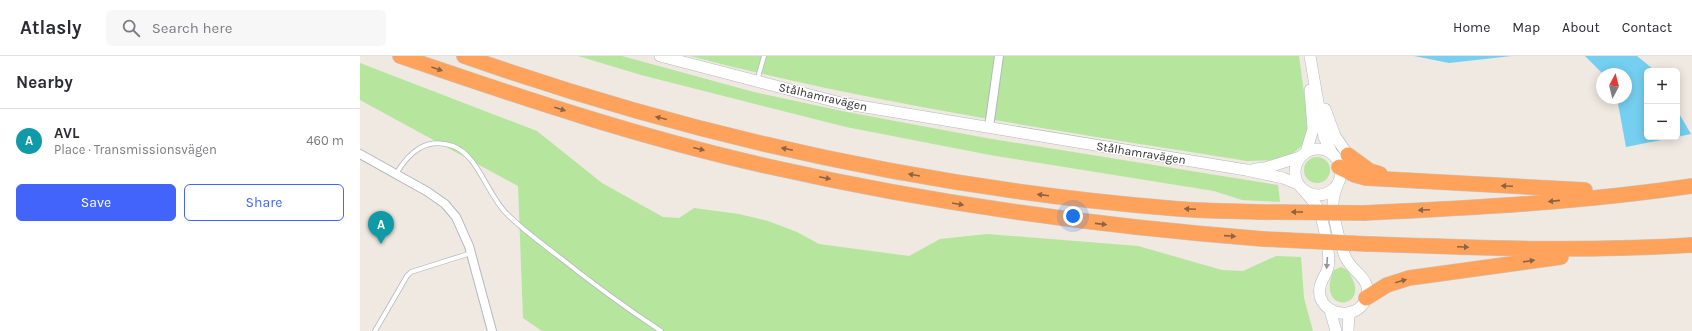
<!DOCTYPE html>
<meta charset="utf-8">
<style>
body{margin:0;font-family:Karla,sans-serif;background:#f7f7f7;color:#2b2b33}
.controls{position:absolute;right:12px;top:12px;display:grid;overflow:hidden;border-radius:6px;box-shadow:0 2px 10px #0003}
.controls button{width:36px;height:36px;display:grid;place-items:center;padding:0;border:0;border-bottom:1px solid #e1e1e2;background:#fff;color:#2b2b33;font:20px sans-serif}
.compass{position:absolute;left:1236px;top:12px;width:36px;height:36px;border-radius:50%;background:#fff;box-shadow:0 2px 10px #0003;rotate:7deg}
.you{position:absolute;left:713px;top:160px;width:14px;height:14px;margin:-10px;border:3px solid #fff;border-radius:50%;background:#1a73e8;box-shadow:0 0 0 6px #1a73e833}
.badge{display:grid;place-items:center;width:26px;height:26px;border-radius:50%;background:#4264fb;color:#fff;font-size:13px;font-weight:700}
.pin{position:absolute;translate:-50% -33px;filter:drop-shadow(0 1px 2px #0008)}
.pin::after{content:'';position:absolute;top:21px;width:14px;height:12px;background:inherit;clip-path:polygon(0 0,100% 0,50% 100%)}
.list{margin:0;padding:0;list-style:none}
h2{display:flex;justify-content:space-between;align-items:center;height:52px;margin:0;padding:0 16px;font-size:17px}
h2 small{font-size:13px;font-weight:400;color:#7c7c81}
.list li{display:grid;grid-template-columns:26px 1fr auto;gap:12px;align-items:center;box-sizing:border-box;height:64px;padding:0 16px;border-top:1px solid #e1e1e2}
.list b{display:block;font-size:15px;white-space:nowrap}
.list p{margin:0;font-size:13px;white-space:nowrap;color:#7c7c81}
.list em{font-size:13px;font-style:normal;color:#7c7c81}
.actions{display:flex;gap:8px;padding:12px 16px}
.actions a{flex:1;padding:9px 0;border:1px solid #4264fb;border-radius:6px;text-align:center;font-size:14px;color:#4264fb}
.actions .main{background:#4264fb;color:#fff}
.icon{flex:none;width:22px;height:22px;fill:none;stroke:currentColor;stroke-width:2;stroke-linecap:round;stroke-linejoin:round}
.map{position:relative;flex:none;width:1332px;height:275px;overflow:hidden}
header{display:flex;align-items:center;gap:24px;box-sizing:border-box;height:56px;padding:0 20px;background:#fff;border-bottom:1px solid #e1e1e2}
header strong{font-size:19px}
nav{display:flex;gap:22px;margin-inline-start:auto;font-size:14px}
.search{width:280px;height:36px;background:#f7f7f7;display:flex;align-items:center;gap:10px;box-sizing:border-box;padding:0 14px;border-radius:6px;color:#7c7c81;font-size:15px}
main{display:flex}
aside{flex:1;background:#fff}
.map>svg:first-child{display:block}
</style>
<header>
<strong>Atlasly</strong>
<div class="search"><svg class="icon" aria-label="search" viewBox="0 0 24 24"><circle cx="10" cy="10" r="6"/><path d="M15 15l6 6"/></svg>Search here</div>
<nav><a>Home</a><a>Map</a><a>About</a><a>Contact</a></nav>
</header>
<main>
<aside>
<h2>Nearby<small></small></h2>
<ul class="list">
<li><span class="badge" style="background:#0f9aa8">A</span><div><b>AVL</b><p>Place · Transmissionsvägen</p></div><em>460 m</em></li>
</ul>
<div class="actions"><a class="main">Save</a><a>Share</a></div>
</aside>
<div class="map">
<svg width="1332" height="275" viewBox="0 0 1332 275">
<rect width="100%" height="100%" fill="#efe9e1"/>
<path fill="#b6e59e" d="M218,0h44l132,36 88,19 144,27 292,47 2,17 -38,-2 -28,-9 -224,-36 -144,-28 -205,-52z
M330,0h609l10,73 -6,16 -10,8 -15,7 -31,1c-187,-30 -374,-57 -557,-105z
M0,7l177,68 65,52 61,34 16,1 15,-10 45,6 29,7 29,11 22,12 90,12 31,-17 47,-5 151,12 84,24 21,1 33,-15 25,1 3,41 9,33h-771l-19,-13 -5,-132 -158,-86z
M944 114a13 13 0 1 1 26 0a13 13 0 1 1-26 0Z
M981,211c7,2 9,7 12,13 13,31 -38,32 -19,-10z"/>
<path fill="#75cff0" d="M1054,0h98l-63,7z
M1225,0h52l16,13 1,2h-7v66h29l-50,10 -9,-49h9v-24h-23z
M1317,54l14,24 -14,3z"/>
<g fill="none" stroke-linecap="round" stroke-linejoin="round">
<defs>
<path id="lane" d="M397,25l7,-25
M36,118c13,-22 30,-37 57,-28 25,9 35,50 54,68 16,16 34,29 51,42 34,27 68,52 103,75
M15,275l32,-55 4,-4 60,-19"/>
<path id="street" d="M629,71l10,-71
M0,98l68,38 17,12 11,13 13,29 23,85"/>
<path id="secondary" d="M300,0l181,47 405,67 37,8 15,6
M950,0l14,81 9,18
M965,53l10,27 13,19
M935 116a23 23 0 1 1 46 0a23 23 0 1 1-46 0Z
M946,96l7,-23 -3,-39
M895,113l10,-1 35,-11
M943,133c4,6 11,12 15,19 5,12 13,47 10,60 -2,7 -7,12 -8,19 -5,29 41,37 47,8 3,-17 -13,-22 -20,-35 -5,-8 -15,-46 -14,-56 0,-8 3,-16 6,-23
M970,254l6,21
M988,275l1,-17"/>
<path id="highway" d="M40,0c122,42 245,83 371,111 163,37 326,59 492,72
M104,0c227,80 464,132 704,152 29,3 60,3 89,4
M988,99l22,16 10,3
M979,111l16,8 11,3 219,12
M1004,157c110,-5 220,-11 328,-27
M1008,188c109,4 215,8 324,1
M1006,242l21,-13 22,-7 152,-21"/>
</defs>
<use href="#lane" stroke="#b4b7c1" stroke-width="5.5"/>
<use href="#street" stroke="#b4b7c1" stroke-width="10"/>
<use href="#secondary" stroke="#b4b7c1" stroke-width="12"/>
<use href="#highway" stroke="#c9c9c9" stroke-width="16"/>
<use href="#lane" stroke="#fff" stroke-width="4"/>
<use href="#street" stroke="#fff" stroke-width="8"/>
<use href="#secondary" stroke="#fff" stroke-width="11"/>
<use href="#highway" stroke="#ffa35c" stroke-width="15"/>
<defs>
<path id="highway-bridge" d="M897,156l107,1
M903,183l105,5"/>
</defs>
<use href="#highway-bridge" stroke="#c9c9c9" stroke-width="16" stroke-linecap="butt"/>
<use href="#highway-bridge" stroke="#ffa35c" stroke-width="15"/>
</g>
<defs><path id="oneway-solid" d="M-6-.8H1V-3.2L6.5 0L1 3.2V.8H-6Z"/></defs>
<g fill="#8c6343">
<use href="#oneway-solid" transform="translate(77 13) rotate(19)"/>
<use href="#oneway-solid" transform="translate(200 53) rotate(17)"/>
<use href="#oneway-solid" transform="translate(301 62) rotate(-166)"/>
<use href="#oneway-solid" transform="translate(339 93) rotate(14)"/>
<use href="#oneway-solid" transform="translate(427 93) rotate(-168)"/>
<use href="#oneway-solid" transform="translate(554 119) rotate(-170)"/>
<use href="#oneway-solid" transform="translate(465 122) rotate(12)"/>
<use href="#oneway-solid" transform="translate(1147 130) rotate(-177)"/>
<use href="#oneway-solid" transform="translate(683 139) rotate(-173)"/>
<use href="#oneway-solid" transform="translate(1194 145) rotate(174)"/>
<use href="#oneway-solid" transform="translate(598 148) rotate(10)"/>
<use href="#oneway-solid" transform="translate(830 153) rotate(-177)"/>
<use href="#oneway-solid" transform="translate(1064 154) rotate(178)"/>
<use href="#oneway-solid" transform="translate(937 156) rotate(-180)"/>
<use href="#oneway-solid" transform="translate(741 168) rotate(6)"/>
<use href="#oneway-solid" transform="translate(870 180) rotate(4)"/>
<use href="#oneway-solid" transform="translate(1103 191) rotate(2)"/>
<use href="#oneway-solid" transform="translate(1169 205) rotate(-8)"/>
<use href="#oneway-solid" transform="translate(1041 225) rotate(-16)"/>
</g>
<use fill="#969696" href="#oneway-solid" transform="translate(967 207) rotate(94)"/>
<g text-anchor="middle" stroke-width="3" stroke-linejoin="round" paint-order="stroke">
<g font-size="12" fill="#2e2e2e" stroke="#fff">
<text transform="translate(463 41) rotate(13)" y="4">Stålhamravägen</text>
<text transform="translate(781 97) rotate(9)" y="4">Stålhamravägen</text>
</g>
</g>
</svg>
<div class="controls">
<button>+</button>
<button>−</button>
</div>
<svg class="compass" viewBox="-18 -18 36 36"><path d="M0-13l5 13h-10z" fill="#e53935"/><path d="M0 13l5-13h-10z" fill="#7c7c81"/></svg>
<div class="you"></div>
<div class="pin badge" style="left:21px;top:188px;background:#0f9aa8">A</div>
</div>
</main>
